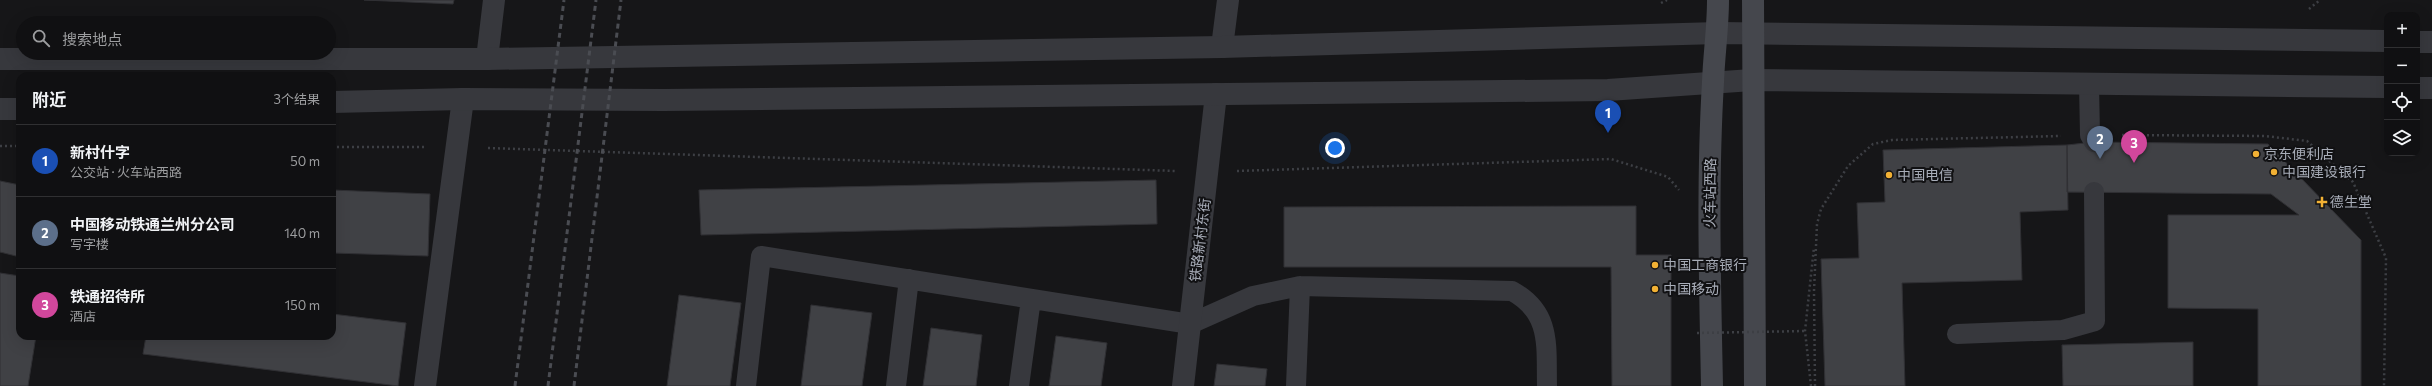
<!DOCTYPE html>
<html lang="zh">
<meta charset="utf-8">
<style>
body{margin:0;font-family:Commissioner,"Noto Sans SC",sans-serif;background:#1e1e20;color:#f1f3f6}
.controls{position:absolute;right:12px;top:12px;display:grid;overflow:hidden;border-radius:8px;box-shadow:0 4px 16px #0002}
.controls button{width:36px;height:36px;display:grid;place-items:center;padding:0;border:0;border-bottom:1px solid #303032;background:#101012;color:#f1f3f6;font:20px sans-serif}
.you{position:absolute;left:1335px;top:148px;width:14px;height:14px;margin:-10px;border:3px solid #fff;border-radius:50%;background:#1a73e8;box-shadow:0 0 0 6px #1a73e833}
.badge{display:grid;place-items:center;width:26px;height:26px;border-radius:50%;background:#7c3aed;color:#fff;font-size:13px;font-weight:700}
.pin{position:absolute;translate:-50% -33px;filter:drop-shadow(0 1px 2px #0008)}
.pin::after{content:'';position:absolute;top:21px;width:14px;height:12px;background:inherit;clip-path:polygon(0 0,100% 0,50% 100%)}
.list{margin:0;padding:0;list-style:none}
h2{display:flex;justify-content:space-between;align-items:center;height:52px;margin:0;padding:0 16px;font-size:17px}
h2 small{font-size:13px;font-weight:400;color:#9c9d9f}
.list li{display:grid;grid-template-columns:26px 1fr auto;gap:12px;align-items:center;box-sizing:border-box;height:72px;padding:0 16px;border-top:1px solid #303032}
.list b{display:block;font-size:15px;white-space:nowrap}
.list p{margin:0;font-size:13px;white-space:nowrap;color:#9c9d9f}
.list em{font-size:13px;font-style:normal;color:#9c9d9f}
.icon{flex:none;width:22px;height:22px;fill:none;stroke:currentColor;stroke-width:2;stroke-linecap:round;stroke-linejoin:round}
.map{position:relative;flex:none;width:2432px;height:386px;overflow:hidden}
.search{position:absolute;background:#101012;box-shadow:0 4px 16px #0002;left:16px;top:16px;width:320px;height:44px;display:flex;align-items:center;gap:10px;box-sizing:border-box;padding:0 14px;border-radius:22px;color:#9c9d9f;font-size:15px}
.panel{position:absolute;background:#101012;box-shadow:0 4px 16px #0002;left:16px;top:72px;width:320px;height:268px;border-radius:12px}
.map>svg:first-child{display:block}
</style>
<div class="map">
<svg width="2432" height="386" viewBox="0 0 2432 386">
<rect width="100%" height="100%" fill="#161618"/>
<path fill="#404145" stroke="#303034" d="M364,0h90l-1,4z
M2094,142l174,2 93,96v146h-103v-77l-90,-1v-93h131l-28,-21 -204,-2v-47z
M2067,145l1,65 -48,2 2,68 -120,3 3,103h-80l-4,-127 38,-1 -2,-55 28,-1 -2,-52z
M1156,180l1,44 -456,11 -2,-45z
M0,181l20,4v72l-20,-5z
M332,190l98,4 -2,62 -96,-3z
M1636,206v49h35v131h-59l-1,-119h-327v-60z
M0,273l20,3v60h16l-8,50h-28z
M679,295l62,8 -11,83h-63z
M811,305l61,8 -10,73h-61z
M332,314l74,9 -8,63 -255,-32 3,-18h186z
M931,328l51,7 -6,51h-53z
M1056,336l51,7 -6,43h-52z
M2193,342v44h-130l-1,-41z
M1217,364l50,5 -2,17h-51z"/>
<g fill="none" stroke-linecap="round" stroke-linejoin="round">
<path stroke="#3d3f44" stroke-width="2.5" stroke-dasharray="2 3" stroke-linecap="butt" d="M1661,3l6,-3
M2309,9l11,-9
M2122,135l143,1 42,5 46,41 33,76 -2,128
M0,146h20
M332,147h95
M488,148l688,23
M1237,171l374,-12 57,18 11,13
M1811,386l-6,-55 9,-84
M1815,386l-1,-95 3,-67 4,-15 27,-43 25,-22 19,-4 169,-4"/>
<path stroke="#37383d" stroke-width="20" d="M2089,84l1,51 4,7
M1957,334l106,-4 32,-9 -1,-129
M746,386l15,-130 429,68 63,-28 47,-10 212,5c40,22 34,55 35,95
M896,386l13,-107
M1019,386l12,-87
M1296,386l4,-100"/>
<path stroke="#37383d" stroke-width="22" d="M1222,47l6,-47
M487,59l7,-59
M425,386l38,-287
M1183,386l33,-292"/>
<path stroke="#37383d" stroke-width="22" d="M2417,42h15
M0,59h487l735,-12 496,-14 669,8
M2417,88h15
M332,102l131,-3 201,1 944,-10 144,-10 635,7
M0,109h20"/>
<path stroke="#45474d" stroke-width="22" d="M1753,0l2,386
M1712,386c-2,-101 -5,-203 1,-304 1,-28 5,-54 5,-82"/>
<path stroke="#4a4c52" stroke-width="3" stroke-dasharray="5 4" stroke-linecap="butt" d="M515,386l49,-386
M548,386l48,-386
M574,386l47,-386"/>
<path stroke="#3d3f44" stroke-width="2.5" stroke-dasharray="2 3" stroke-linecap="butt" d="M1697,333l108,-2"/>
</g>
<g fill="#f2b134" stroke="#111113" stroke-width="1.5">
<circle cx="2256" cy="154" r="4"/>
<circle cx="2274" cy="172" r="4"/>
<circle cx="1889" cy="175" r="4"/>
<path d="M2320 196h4v4h4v4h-4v4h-4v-4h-4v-4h4z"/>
<circle cx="1655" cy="265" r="4"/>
<circle cx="1655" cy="289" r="4"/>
</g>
<g text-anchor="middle" stroke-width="4" stroke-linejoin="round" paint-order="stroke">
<g font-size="14" fill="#a8adb8" stroke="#111113" text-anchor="start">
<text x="2264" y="159">京东便利店</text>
<text x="2282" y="177">中国建设银行</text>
<text x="1897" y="180">中国电信</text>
<text x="2330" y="207">德生堂</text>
<text x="1663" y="270">中国工商银行</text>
<text x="1663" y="294">中国移动</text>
</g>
<g font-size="14" fill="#a8adb8" stroke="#111113">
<text transform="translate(1710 193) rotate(-89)" y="5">火车站西路</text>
<text transform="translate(1200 240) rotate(-83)" y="5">铁路新村东街</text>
</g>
</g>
</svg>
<div class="controls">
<button>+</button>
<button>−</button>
<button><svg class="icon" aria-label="locate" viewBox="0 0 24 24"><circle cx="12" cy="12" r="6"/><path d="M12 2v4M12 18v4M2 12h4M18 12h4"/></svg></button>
<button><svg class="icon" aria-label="layers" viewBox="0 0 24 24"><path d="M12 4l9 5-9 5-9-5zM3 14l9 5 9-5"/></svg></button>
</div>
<div class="you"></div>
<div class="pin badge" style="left:1608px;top:133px;background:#1a4fb4">1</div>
<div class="pin badge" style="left:2100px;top:159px;background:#5c6f8a">2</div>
<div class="pin badge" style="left:2134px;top:163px;background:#d1479c">3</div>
<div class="search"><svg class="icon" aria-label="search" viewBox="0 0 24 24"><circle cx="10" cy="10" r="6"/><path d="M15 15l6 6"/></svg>搜索地点</div>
<section class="panel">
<h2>附近<small>3个结果</small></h2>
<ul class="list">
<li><span class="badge" style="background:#1a4fb4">1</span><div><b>新村什字</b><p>公交站 · 火车站西路</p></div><em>50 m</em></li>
<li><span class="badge" style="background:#5c6f8a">2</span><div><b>中国移动铁通兰州分公司</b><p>写字楼</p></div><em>140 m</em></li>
<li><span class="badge" style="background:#d1479c">3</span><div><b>铁通招待所</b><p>酒店</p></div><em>150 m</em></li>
</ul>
</section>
</div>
